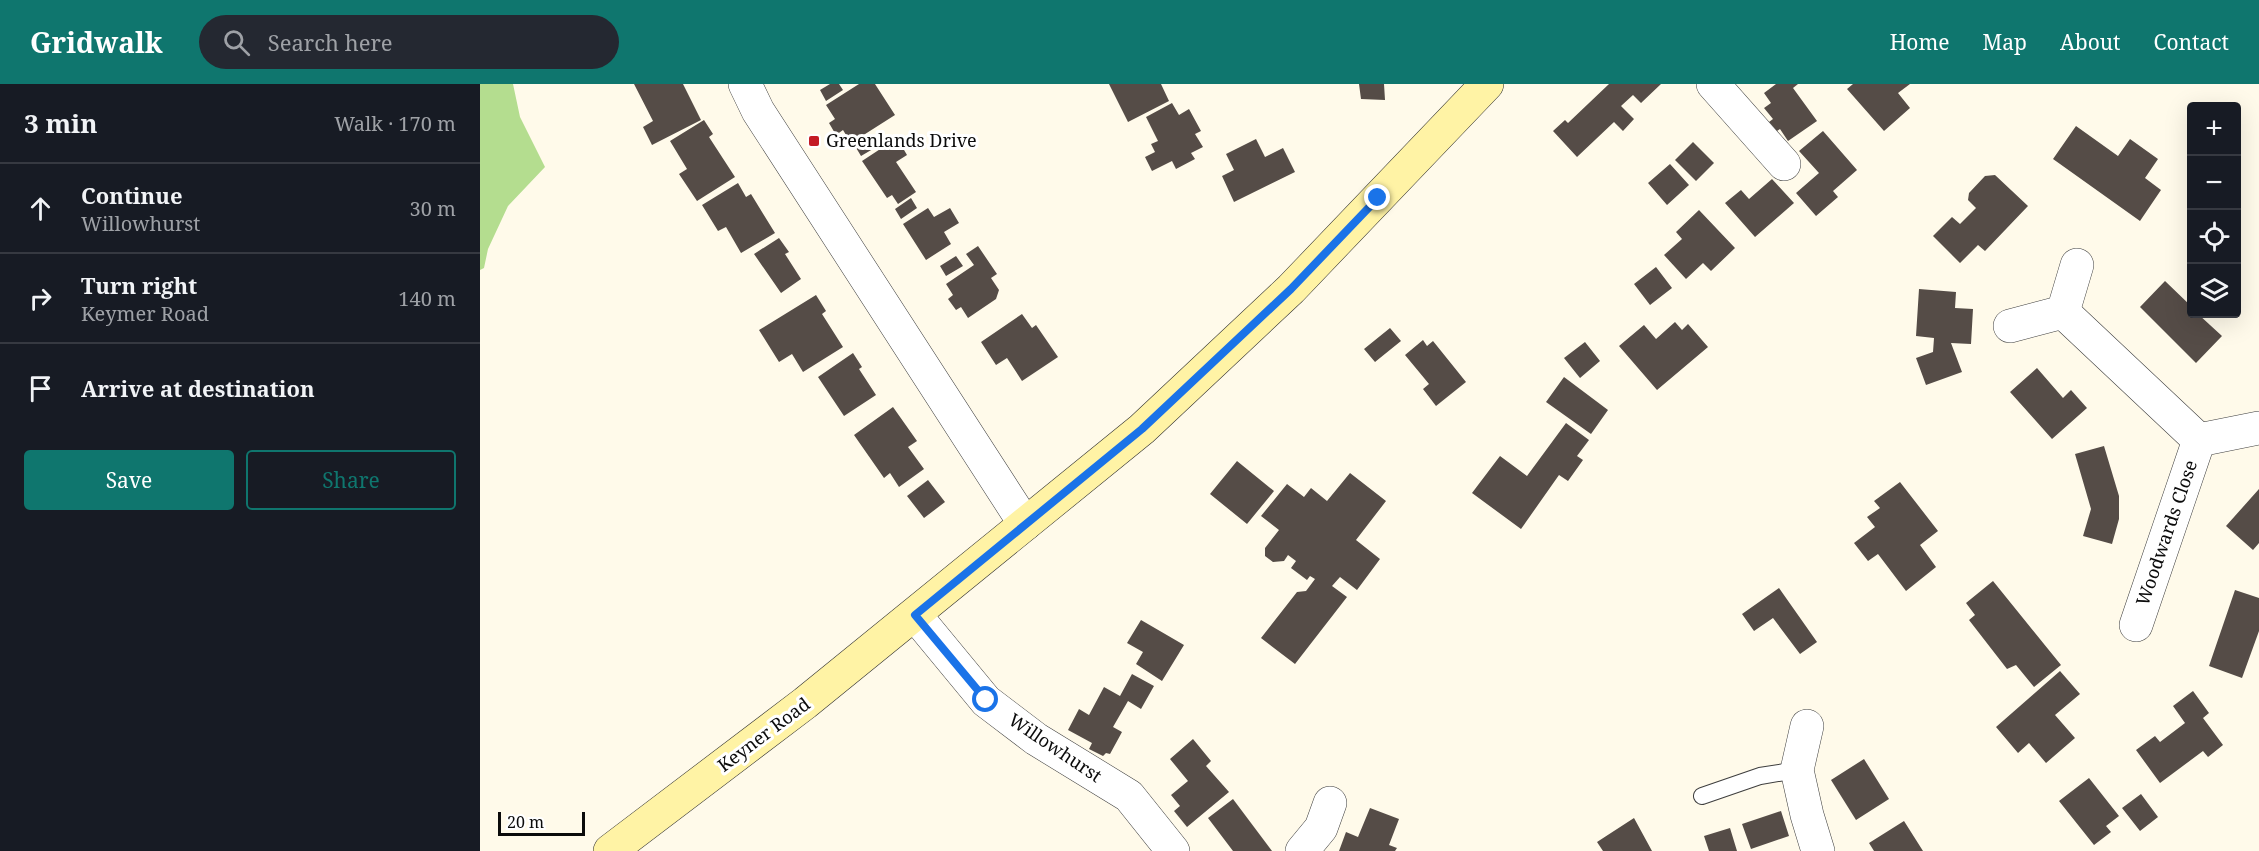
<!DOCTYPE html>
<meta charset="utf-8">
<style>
body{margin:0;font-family:"Noto Serif",serif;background:#242831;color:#f1f3f6}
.controls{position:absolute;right:18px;top:18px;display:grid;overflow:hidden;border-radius:6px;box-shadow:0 6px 24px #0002}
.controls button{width:54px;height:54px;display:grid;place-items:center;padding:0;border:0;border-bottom:2px solid #363941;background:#171b24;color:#f1f3f6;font:30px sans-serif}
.scale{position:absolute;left:18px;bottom:15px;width:87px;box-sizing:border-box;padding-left:6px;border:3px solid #0b0b0b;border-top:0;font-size:16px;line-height:21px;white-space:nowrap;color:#0b0b0b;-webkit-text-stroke:4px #fff;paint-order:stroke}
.stop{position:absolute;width:18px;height:18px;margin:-14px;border:4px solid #1a73e8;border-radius:50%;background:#fff}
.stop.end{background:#1a73e8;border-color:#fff;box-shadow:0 2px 6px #0008}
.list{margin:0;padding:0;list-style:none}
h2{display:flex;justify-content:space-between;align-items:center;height:78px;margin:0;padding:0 24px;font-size:26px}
h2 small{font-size:20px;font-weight:400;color:#9ea1a6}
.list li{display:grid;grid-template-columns:39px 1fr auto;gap:18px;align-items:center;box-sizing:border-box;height:90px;padding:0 24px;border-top:2px solid #363941}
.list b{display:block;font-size:22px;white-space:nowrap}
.list p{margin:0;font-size:20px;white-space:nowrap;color:#9ea1a6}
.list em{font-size:20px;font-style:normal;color:#9ea1a6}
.actions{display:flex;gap:12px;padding:18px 24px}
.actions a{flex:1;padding:14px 0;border:2px solid #0f766e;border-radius:6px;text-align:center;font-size:21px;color:#0f766e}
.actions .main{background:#0f766e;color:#fff}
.icon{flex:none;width:33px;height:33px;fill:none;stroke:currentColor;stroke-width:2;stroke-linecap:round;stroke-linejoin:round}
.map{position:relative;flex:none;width:1779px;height:767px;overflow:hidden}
header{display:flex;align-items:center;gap:36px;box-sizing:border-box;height:84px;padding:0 30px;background:#0f766e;color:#fff}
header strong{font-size:28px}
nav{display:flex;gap:33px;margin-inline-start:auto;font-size:21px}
.search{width:420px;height:54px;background:#242831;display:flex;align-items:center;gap:15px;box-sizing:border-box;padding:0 21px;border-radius:33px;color:#9ea1a6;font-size:22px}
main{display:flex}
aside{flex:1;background:#171b24}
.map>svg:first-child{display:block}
</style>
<header>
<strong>Gridwalk</strong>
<div class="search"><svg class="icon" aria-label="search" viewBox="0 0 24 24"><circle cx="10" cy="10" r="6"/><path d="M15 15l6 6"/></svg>Search here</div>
<nav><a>Home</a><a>Map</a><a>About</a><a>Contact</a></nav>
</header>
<main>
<aside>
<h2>3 min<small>Walk · 170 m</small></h2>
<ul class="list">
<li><svg class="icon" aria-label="ahead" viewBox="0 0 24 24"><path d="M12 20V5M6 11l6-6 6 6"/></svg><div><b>Continue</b><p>Willowhurst</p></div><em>30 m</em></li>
<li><svg class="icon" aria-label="right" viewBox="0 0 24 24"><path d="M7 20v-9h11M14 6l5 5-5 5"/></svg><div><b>Turn right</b><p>Keymer Road</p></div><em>140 m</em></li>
<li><svg class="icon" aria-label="arrive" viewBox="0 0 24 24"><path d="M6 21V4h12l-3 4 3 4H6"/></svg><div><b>Arrive at destination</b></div></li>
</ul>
<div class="actions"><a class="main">Save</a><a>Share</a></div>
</aside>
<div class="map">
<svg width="1779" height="767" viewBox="0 0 1779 767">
<rect width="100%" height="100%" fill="#fffaea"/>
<path fill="#b4dd8f" d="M0,0h33l7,33 25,50 -37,39 -20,43 -4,19 -4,2z"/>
<path fill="#554c47" d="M154,0h49l18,36 -49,25 -9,-18 10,-6z
M350,0h9l4,6 -17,11 -6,-11z
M379,0h16l20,31 -44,28 -8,-13 -7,5 -7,-12 6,-4 -9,-14z
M629,0h52l8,17 -41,21z
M879,0h25l1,16 -24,-1z
M1129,0h52l-20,19 -8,-8 -12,11 13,13 -11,12 -9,-9 -37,35 -24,-26 12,-11 3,3z
M1296,0h22l-5,4 24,33 -29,20 -8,-12 -3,2 -8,-9 4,-3 -9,-11 7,-5 -7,-10z
M1373,0h57l-12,9 12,15 -26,23 -37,-42z
M692,19l7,12 10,-6 12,22 -6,3 8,13 -12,6 4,6 -19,10 -4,-8 -20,10 -7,-14 10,-5 -4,-8 7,-3 -12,-24z
M224,36l9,14 -4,3 26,40 -38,24 -18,-27 8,-5 -17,-28z
M1596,42l42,30 12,-17 28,20 -13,19 16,12 -21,31 -87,-62z
M1343,47l34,39 -24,21 5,6 -22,19 -20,-23 23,-20 -20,-22z
M391,52l7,10 -17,10 -6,-10z
M417,54l10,17 -11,7 20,30 -18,12 -6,-9 -5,3 -25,-37z
M776,55l9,18 18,-9 12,24 -61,30 -12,-26 12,-6 -8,-16z
M1213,58l21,21 -18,18 -21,-21z
M1190,80l19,21 -22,20 -19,-22z
M1515,91l33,31 -43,45 -7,-6 -18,18 -27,-27 19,-19 8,7 16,-16 -8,-8 1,-7 16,-17z
M1292,95l22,24 -39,34 -30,-34 16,-13 8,9z
M258,99l8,14 5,-3 24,39 -34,20 -15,-26 -8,4 -16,-26z
M431,114l6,10 -16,11 -6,-10z
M448,124l6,9 16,-9 9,15 -15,9 7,12 -25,16 -23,-36z
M1219,126l36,38 -24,23 -8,-8 -17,16 -22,-24 18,-16 -6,-7z
M299,154l10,14 -4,2 16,25 -20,14 -27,-39z
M498,162l19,28 -6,4 8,12 -3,9 -28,19 -7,-11 -5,3 -8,-11 5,-4 -7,-11 28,-19 -8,-11z
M476,172l7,10 -17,10 -6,-10z
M1176,183l16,21 -22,17 -16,-21z
M1685,197l27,26v7h6l24,22 -26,27 -56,-56z
M1439,205l37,3 -1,16 18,1 -2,35 -20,-1 11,29 -36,13 -10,-27 17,-6 1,-14 -18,-2z
M336,211l10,16 -4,3 21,33 -40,25 -11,-18 -13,8 -20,-32z
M542,230l10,14 4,-3 22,32 -36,24 -15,-23 -11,7 -15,-23z
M1195,238l7,8 6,-6 20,23 -51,43 -38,-44 25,-21 12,14z
M910,244l11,13 -26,21 -11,-13z
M943,256l4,6 6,-5 33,41 -30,24 -13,-17 6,-5 -24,-29z
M1105,258l15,19 -20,17 -16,-20z
M373,269l9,14 -3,2 17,26 -32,21 -26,-39z
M1557,284l26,30 8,-8 16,18 -35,31 -42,-47z
M1084,293l44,33 -17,24 -45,-32z
M413,323l24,34 -9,6 16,22 -25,18 -9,-14 -6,5 -30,-43z
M1086,339l23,17 -12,16 6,4 -15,21 -9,-6 -38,54 -49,-36 28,-37 27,20z
M1624,362l15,50v23l-7,25 -29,-8 8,-27 -16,-55z
M757,377l37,30 -27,33 -37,-30z
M870,389l36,28 -30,39 24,19 -23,31 -17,-13 -8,9 15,11 -52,67 -34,-26 36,-46 9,-1 9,-12 -5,-3 -3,4 -16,-12 5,-7 -8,-6 -4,6 -11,1 -8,-6v-8l14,-18 -18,-14 26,-32 17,13 7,-9 16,13z
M448,396l17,22 -21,16 -17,-22z
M1420,398l38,49 -18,14 16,22 -30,24 -28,-37 -10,7 -14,-18 21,-16 -8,-10 13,-9 -6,-7z
M1779,405v54l-6,7 -27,-24z
M1513,497l68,84 -27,22 -18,-22 -9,4 -38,-49 6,-5 -9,-12z
M1299,504l38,54 -17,12 -27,-36 -19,13 -12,-17z
M1755,506l24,8v33l-17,47 -33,-12z
M661,536l43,25 -22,36 -26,-17 7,-12 -16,-9z
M1580,587l20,23 -25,21 20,23 -29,25 -17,-20 -11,10 -22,-26z
M652,590l22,12 -13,23 -13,-8 -15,26 9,5 -12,22 -4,-1 -3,3 -14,-7 3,-6 -24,-13 11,-21 10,6 15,-28 16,9z
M1713,607l16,22 -6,5 20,27 -15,12 -5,-6 -43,32 -24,-33 19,-14 5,6 25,-19 -12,-17z
M713,655l18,22 -5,5 23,26 -42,35 -13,-16 6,-5 -9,-11 17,-14 -18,-22z
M1384,675l25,40 -33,21 -25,-40z
M1609,694l30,38 -13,10 5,6 -17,13 -35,-44z
M1661,710l17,23 -18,14 -18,-23z
M753,715l39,52h-39l-25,-33z
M890,724l29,11 -10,26 8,3 -2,3h-56l7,-19 12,5z
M1301,727l8,25 -38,13 -9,-25z
M1154,734l18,33h-49l-6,-9z
M1424,737l19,30h-49l-5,-8z
M1250,744l7,23h-28l-5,-15z"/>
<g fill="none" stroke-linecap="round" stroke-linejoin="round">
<defs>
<path id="lane" d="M1222,712l58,-20 37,-6"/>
<path id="street" d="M265,0l13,27 267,413
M1233,0l71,80
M1597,181l-14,47 136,128 60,-12
M1530,242l53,-14
M435,531l71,86 50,38 93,57 44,55
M1656,541l63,-185
M1327,642l-10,44 10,45 11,36
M822,767l19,-23 9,-25"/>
<path id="secondary" d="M130,767l195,-148 337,-274 149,-140 196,-205"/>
</defs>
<use href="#lane" stroke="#3e3e3e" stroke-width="18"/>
<use href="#street" stroke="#3e3e3e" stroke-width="34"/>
<use href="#secondary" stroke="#2d2d2d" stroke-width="34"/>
<use href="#lane" stroke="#fff" stroke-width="16"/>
<use href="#street" stroke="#fff" stroke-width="33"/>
<use href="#secondary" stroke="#fff3a5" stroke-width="33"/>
</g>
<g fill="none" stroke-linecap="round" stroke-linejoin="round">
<path stroke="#1a73e8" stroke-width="8" d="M506,616l-71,-85 227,-186 149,-140 87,-91"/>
</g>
<rect fill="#c41b25" stroke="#fff" stroke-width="2" x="328" y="51" width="12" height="12" rx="3"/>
<g text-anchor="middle" stroke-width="6" stroke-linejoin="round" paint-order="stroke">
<g font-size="18" fill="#0b0b0b" stroke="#fff" text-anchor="start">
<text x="346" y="63">Greenlands Drive</text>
</g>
<g font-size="18" fill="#0b0b0b" stroke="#fff">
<text transform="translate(1687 449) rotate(-71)" y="6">Woodwards Close</text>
<text transform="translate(284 651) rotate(-37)" y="6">Keyner Road</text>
<text transform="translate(575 664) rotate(34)" y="6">Willowhurst</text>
</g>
</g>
</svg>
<div class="controls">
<button>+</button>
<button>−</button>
<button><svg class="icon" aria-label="locate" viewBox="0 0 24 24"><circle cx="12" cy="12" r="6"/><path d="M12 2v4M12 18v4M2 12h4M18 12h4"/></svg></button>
<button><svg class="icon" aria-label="layers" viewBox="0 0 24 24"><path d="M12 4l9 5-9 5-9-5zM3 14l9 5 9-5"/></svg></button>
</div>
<div class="scale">20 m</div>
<div class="stop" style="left:506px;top:616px"></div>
<div class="stop end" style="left:898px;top:114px"></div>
</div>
</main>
